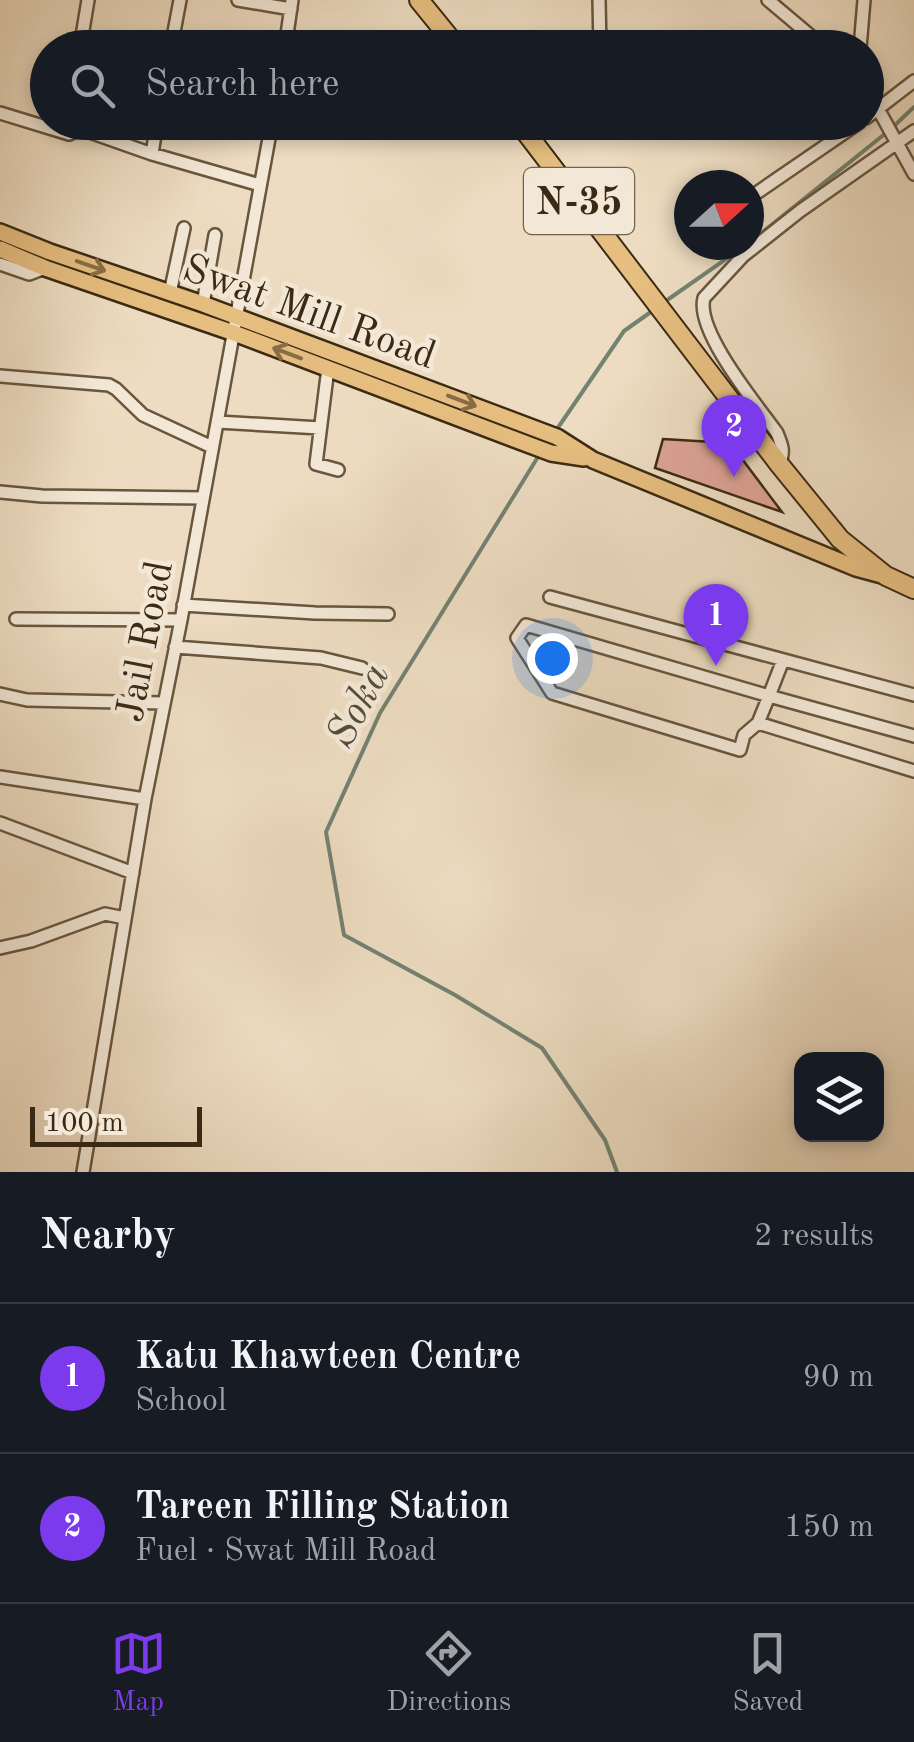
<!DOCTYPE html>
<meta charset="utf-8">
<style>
body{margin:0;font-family:"Old Standard TT",serif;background:#242831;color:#f1f3f6}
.controls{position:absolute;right:30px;bottom:30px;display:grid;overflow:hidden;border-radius:20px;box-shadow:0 5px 15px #0003}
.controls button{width:90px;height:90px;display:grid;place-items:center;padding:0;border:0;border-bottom:2px solid #363941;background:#171b24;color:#f1f3f6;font:50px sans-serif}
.compass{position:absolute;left:674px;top:170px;width:90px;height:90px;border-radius:50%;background:#171b24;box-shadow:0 5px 15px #0003;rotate:69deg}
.scale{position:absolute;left:30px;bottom:25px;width:172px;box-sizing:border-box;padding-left:10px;border:5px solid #3b2a13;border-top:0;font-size:28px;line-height:35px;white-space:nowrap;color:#3b2a13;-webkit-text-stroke:8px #f3e8d7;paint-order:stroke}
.you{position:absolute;left:552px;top:658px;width:35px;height:35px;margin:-25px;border:8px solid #fff;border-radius:50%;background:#1a73e8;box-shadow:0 0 0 15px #1a73e833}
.badge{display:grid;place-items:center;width:65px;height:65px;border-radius:50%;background:#7c3aed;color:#fff;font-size:32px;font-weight:700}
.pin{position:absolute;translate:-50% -82px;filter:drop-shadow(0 2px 5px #0008)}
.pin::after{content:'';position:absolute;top:52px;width:35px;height:30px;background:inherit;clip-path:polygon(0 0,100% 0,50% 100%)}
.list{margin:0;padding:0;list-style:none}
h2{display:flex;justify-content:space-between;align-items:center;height:130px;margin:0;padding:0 40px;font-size:42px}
h2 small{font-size:32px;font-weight:400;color:#9ea1a6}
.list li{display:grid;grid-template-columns:65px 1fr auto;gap:30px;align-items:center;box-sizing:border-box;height:150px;padding:0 40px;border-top:2px solid #363941}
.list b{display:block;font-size:38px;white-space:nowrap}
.list p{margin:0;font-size:32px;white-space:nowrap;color:#9ea1a6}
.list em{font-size:32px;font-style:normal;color:#9ea1a6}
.icon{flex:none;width:55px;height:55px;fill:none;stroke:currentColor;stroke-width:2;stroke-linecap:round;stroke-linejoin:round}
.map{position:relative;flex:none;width:914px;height:1172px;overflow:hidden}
.search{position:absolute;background:#171b24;box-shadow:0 5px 15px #0003;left:30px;right:30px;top:30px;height:110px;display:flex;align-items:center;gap:25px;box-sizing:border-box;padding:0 35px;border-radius:55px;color:#9ea1a6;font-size:38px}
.sheet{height:430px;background:#171b24}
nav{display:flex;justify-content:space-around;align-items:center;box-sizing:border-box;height:140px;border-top:2px solid #363941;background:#171b24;font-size:28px;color:#9ea1a6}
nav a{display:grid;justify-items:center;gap:5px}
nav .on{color:#7c3aed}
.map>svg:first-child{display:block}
</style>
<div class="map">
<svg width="914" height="1172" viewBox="0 0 914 1172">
<rect width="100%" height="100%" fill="#eddcc1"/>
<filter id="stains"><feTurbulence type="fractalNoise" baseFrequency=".002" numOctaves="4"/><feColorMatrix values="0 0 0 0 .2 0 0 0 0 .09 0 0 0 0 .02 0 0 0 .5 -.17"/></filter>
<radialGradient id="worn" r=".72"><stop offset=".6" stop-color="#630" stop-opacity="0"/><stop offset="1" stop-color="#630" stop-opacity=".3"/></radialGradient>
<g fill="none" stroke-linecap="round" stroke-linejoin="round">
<path stroke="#738271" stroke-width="4" d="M893,127l21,-20
M749,243l137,-110
M663,303l83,-58
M555,432l69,-101 31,-22
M541,452l-161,261 -54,119 18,103 111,60 87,53 63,92 12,32"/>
</g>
<path fill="#dea497" stroke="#3b2a13" stroke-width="2.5" d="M663,439l67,4 52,69 -127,-44z"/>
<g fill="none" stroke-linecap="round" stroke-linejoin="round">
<defs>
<path id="minor" d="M238,0l53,9
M599,0l1,48
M768,0l57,48
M80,48l8,-48
M171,48l9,-48
M285,48l7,-48
M860,48l4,-48
M866,87l48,87
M0,113l69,21 12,-5 71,25 108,31
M866,118l48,-37
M152,154l5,-32
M758,192l102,-70
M0,264l29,10 16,-6
M170,293l14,-65
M203,304l12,-69
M328,368l-12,96 22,6
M0,376l109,9 7,4 27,26 69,32
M218,422l102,6
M779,464c6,-12 3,-19 -2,-31 -20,-28 -82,-102 -73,-135l39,-42 57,-45 114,-80
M0,492l42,4 161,2
M550,597l364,98
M183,605l132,8 73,1
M16,619l165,1
M175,647l146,11 41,10
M783,660l-14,36 -243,-71 -9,13 35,55 188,57 4,-15 14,-12 11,-27 145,40
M0,694l27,6 137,3
M758,723l156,48
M0,777l145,22
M0,823l133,50
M0,948l31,-7 74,-27 20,4
M83,1172l62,-373 36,-179 91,-498"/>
<path id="major" d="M0,232l50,20 153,52 354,133 36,23 263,108 26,7
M0,249l45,19 189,65 317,120 33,5"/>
<path id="highway" d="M419,0l39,48
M518,122l261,342 61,75 46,37 28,13"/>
</defs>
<use href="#minor" stroke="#68563e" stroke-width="16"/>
<use href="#major" stroke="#3b2a13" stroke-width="20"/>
<use href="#highway" stroke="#3b2a13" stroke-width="22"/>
<use href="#minor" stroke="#f3e8d7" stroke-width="11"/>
<use href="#major" stroke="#e6be80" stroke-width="15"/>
<use href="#highway" stroke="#e6be80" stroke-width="18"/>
</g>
<defs><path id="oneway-shaft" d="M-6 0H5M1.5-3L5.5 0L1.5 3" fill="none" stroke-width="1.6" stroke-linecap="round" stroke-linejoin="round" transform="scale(2.5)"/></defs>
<g stroke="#886d44">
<use href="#oneway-shaft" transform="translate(91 266) rotate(19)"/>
<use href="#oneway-shaft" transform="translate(287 353) rotate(-159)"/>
<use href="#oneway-shaft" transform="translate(462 401) rotate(21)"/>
</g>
<g text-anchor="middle" stroke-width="9" stroke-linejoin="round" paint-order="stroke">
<rect fill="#f3e8d7" stroke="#72634e" stroke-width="2.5" x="524" y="168" width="110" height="66" rx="8"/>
<g font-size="38" font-weight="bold" fill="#3b2a13">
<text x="579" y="214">N-35</text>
</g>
<g font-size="40" fill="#3b2a13" stroke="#f3e8d7">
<text transform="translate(310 310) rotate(20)" y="14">Swat Mill Road</text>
<text transform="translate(143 641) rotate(-79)" y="14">Jail Road</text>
</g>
<g font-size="42" font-style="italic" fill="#524e3a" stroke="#f3e8d7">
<text transform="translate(356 704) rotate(-62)" y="15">Soka</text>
</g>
</g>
<rect width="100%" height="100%" filter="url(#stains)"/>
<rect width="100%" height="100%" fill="url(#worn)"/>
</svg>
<div class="controls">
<button><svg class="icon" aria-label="layers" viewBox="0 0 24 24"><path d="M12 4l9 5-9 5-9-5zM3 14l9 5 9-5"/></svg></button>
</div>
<svg class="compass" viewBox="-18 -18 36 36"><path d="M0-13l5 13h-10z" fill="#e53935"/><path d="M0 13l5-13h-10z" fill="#9ea1a6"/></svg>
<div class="scale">100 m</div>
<div class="you"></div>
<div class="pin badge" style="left:716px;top:666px">1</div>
<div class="pin badge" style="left:734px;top:477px">2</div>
<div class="search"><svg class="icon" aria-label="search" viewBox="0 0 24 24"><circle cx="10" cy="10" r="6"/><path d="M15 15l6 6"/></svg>Search here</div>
</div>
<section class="sheet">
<h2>Nearby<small>2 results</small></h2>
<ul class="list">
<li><span class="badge">1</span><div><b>Katu Khawteen Centre</b><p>School</p></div><em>90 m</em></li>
<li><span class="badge">2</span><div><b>Tareen Filling Station</b><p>Fuel · Swat Mill Road</p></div><em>150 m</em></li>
</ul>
</section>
<nav>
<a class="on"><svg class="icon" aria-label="map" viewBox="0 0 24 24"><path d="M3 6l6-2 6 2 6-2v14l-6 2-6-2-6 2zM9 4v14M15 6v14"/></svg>Map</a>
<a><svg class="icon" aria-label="directions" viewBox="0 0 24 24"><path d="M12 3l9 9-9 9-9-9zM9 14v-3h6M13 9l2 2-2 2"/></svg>Directions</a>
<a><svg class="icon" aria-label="saved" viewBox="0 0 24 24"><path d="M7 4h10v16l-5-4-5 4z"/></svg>Saved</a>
</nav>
